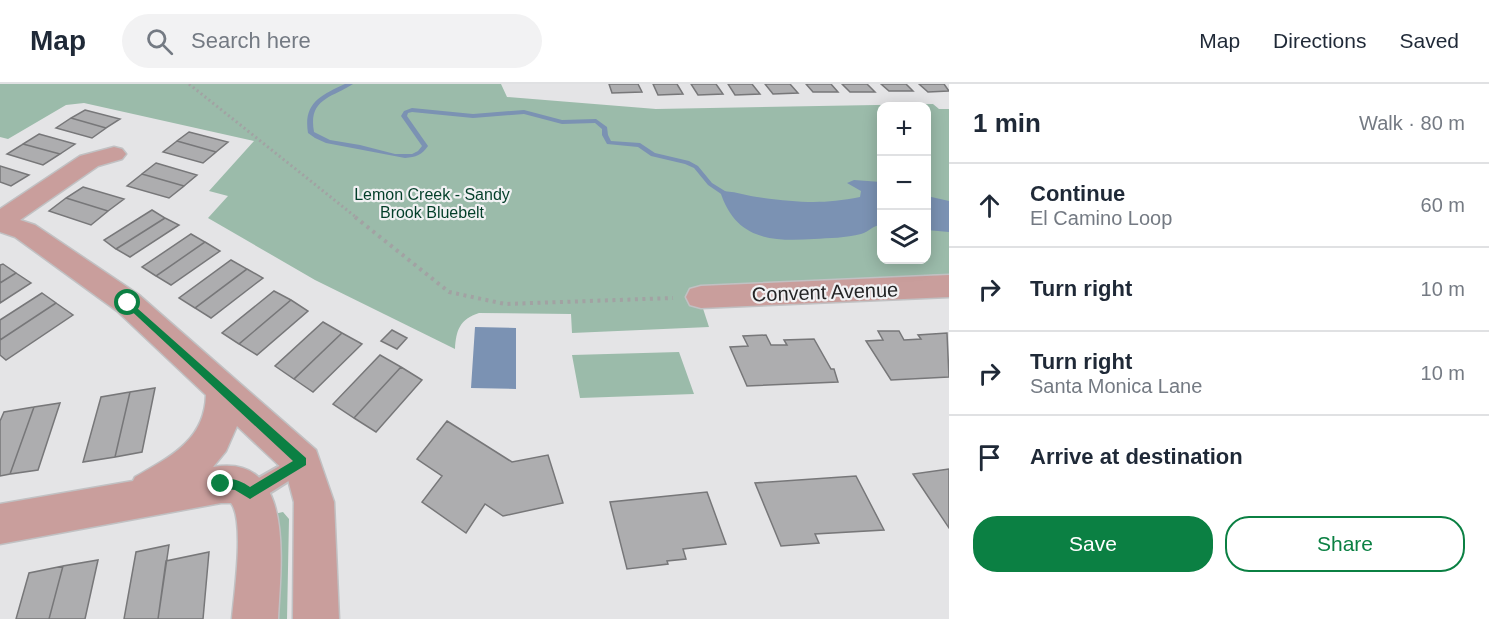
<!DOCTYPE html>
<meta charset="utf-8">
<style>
body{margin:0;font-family:Arial,sans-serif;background:#f2f2f3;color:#1f2937}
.controls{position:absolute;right:18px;top:18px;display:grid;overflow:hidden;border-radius:12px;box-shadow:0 3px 15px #0003}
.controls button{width:54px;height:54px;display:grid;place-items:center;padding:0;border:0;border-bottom:2px solid #e0e1e3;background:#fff;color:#1f2937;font:30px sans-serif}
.stop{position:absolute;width:18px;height:18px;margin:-14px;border:4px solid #0b8043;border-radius:50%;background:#fff}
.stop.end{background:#0b8043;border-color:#fff;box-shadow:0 2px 6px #0008}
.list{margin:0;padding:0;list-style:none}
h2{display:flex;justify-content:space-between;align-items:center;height:78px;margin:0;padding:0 24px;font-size:26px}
h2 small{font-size:20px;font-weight:400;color:#747a83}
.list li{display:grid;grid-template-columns:39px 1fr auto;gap:18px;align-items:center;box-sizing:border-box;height:84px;padding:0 24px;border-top:2px solid #e0e1e3}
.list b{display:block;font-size:22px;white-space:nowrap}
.list p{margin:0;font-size:20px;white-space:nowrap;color:#747a83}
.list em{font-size:20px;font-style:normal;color:#747a83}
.actions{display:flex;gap:12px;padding:18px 24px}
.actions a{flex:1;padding:14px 0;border:2px solid #0b8043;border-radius:24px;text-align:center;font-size:21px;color:#0b8043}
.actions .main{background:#0b8043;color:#fff}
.icon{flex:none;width:33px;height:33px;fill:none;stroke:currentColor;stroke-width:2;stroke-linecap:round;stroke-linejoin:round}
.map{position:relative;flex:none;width:949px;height:535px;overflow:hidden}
header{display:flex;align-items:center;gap:36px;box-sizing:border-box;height:84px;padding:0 30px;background:#fff;border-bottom:2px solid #e0e1e3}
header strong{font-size:28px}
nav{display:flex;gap:33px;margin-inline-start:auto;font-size:21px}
.search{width:420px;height:54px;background:#f2f2f3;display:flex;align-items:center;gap:15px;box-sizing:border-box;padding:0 21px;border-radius:33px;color:#747a83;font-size:22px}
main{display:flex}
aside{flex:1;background:#fff}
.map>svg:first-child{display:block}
</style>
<header>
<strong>Map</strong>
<div class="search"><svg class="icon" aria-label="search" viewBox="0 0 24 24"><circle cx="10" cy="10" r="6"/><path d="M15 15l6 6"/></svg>Search here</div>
<nav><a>Map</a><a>Directions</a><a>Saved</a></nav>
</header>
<main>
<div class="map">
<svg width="949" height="535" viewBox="0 0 949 535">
<rect width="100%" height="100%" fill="#e4e4e6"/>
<path fill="#9bbbaa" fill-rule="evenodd" d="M0,0h501l6,13 149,12 277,-5 6,5h10v165l-253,13 13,40 -137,6 -1,-19 -92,-1c-19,6 -23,17 -24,36l-140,-69 -107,-62 20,-22 -19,-5 45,-50 -170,-38 -18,2 -58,34 -8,-2zM882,22h44v154h-44z
M679,268l15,42 -114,4 -8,-43z
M283,428l6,7 -2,100h-19l6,-105z"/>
<path fill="#7b92b3" d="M854,96l27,2v43c-8,0 -12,7 -20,9 -15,4 -32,4 -47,5 -44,3 -79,0 -94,-48 13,0 24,4 37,6 39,5 64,8 103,0l1,-6 -14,-8z
M927,112l22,5v31l-22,-2z
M475,243l41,1v61l-45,-1z"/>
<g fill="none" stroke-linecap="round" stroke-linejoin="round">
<path fill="#7b92b3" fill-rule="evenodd" d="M345,0h8c-22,14 -45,15 -39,48l16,8 30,5 35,9h17l6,-3 4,-5 -21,-30 3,-5 8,-3 61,6 51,-4 38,10 34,-1 11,8 1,8 3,6 29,2 15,10 34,8 9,5 14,17 21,13 -2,2h-4l-19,-13 -14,-17 -9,-4 -34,-8 -13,-9 -31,-3 -5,-9v-6l-7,-6 -33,1 -38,-10 -51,4 -61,-6 -4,1 -1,3 21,30c-6,9 -12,11 -23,12l-79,-15 -11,-5 -7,-5c-5,-30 13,-38 37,-49z"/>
</g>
<path fill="#adadaf" stroke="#777779" stroke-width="1.5" d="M609,0h29l4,8 -30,1z
M653,0h24l6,10 -25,1z
M691,0h25l7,10 -25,1z
M728,0h24l8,10 -25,1z
M765,0h25l8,9 -25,1z
M806,0h25l7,8h-25z
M842,0h25l8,8h-25z
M881,0h25l7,7h-24z
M919,0h25l5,7 -21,1z
M85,26l35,9 -14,9 -35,-10z
M71,34l35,10 -14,10 -36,-10z
M189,48l39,10 -12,10 -39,-11z
M39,50l36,10 -15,10 -37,-10z
M177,57l39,11 -13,11 -40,-11z
M23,60l37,10 -17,11 -36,-11z
M156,79l41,12 -13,11 -42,-12z
M0,82l29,9 -18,11 -11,-4z
M142,90l42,12 -15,12 -42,-12z
M83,103l41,12 -16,12 -42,-13z
M66,114l42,13 -17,14 -42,-14z
M152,126l13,8 -49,31 -12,-9z
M165,134l14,7 -49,32 -14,-8z
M191,150l14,8 -49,34 -14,-9z
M205,158l15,9 -49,34 -15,-9z
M231,176l16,9 -52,39 -16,-10z
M3,180l13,9 -16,10v-18z
M247,185l16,9 -52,40 -16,-10z
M16,189l15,10 -31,20v-20z
M274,207l17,9 -52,44 -17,-11z
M42,209l14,10 -56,37v-20z
M291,216l17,11 -51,44 -18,-11z
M56,219l17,12 -67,45 -6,-5v-15z
M323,238l19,11 -48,46 -19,-13z
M392,246l15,8 -10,11 -16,-8z
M878,247h21l5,9 17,-1 -3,-4 29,-2 2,44 -58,3 -25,-39 17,-1z
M342,249l20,11 -49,48 -19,-13z
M766,251l5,10h16l-3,-5 30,-1 17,30h3l4,13 -91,4 -17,-39 18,-1 -5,-10z
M380,271l21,12 -47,51 -21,-14z
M401,283l21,13 -46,52 -22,-14z
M155,304l-13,64 -27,5 15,-65z
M130,308l-15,65 -32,5 18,-65z
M60,319l-22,67 -28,4 24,-67z
M34,323l-24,67 -10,2v-55l4,-9z
M447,337l65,41 36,-7 15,48 -60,13 -18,-12 -19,29 -44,-31 20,-26 -25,-17z
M949,385v59l-36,-54z
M856,392l28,54 -69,4 4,9 -38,3 -26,-63z
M707,408l19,52 -43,5 3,10 -19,2 1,3 -41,5 -17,-67z
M169,461l-11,74h-34l12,-67z
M209,468l-6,67h-45l8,-58z
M98,476l-13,59h-36l14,-53z
M63,482l-14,53h-33l13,-46z"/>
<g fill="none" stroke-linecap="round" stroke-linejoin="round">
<defs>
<path id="lane" d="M302,369l7,3 3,6 -3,6 -52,33 -7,3 -7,-3 -3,-7 3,-7z"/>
<path id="street" d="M114,63l8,2 4,5 -4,5 -24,7 -78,54 15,5 104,70 177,155 18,52 5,117h-46l1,-117 -8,-30 -49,-46 -11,25 -13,16c84,-15 67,102 65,152h-46c2,-24 13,-98 -1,-116h-10l-221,41v-40l133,-23 2,-4c35,-20 70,-37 71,-82l-89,-84 -102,-74 -15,-5v-23l80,-53z
M949,191v22l-248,11 -11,-3 -4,-8 4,-8 11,-3z"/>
</defs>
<use href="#lane" stroke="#c1c1c3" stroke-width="4"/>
<use href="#street" stroke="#c1c1c3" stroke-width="3"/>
<path stroke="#a2a2a3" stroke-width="3" stroke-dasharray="2 3" stroke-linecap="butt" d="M189,0l168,134"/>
<path stroke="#a2a2a3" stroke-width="4" stroke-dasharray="3 4.5" stroke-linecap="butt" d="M355,133l94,75 56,12 168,-6"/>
<use href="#lane" fill="#c99e9c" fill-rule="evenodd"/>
<use href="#street" fill="#c99e9c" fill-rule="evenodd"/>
</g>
<path fill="#0b8043" d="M128,216l178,158v7l-56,34 -15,-9 -18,-2v-8c13,-4 23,0 33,7l43,-26 -168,-156v-4z"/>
<g text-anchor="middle" stroke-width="4.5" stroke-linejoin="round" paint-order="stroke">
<g font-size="16" fill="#033e29" stroke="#f1f1f3">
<text x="432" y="116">Lemon Creek - Sandy<tspan x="432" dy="18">Brook Bluebelt</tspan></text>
</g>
<g font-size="20" fill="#242425" stroke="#f1f1f3">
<text transform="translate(825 208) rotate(-2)" y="7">Convent Avenue</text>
</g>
</g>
</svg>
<div class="controls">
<button>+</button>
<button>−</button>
<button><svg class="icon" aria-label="layers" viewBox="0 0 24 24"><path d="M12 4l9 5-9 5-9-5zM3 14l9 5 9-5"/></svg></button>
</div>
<div class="stop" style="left:128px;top:219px"></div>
<div class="stop end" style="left:221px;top:400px"></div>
</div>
<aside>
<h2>1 min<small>Walk · 80 m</small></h2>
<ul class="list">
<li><svg class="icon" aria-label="ahead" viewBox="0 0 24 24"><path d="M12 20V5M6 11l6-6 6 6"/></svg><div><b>Continue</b><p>El Camino Loop</p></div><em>60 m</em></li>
<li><svg class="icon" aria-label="right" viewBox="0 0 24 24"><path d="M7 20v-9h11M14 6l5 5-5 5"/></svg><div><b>Turn right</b></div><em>10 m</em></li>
<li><svg class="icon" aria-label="right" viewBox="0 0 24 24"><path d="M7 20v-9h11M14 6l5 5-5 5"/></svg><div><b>Turn right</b><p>Santa Monica Lane</p></div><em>10 m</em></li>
<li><svg class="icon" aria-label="arrive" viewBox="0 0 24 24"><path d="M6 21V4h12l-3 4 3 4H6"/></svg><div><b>Arrive at destination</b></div></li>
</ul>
<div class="actions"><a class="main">Save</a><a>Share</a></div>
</aside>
</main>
